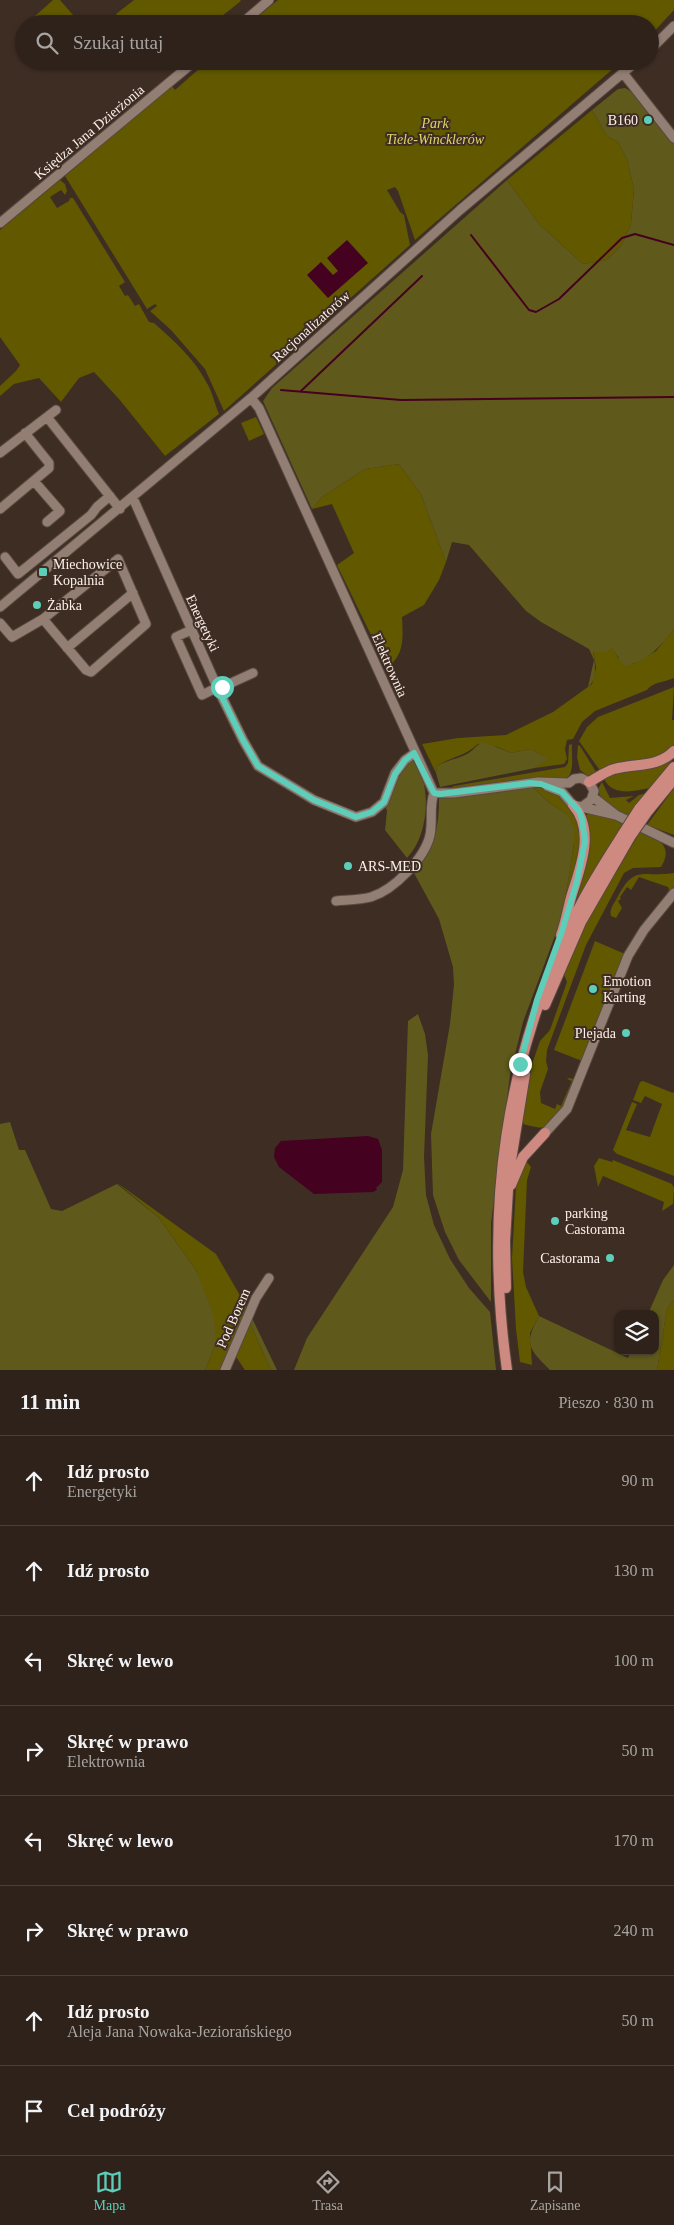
<!DOCTYPE html>
<html lang="pl">
<meta charset="utf-8">
<style>
body{margin:0;font-family:Georgia,serif;background:#362a23;color:#f1f3f6}
.controls{position:absolute;right:15px;bottom:15px;display:grid;overflow:hidden;border-radius:10px;box-shadow:0 1px 4px #0004}
.controls button{width:45px;height:45px;display:grid;place-items:center;padding:0;border:0;border-bottom:1px solid #493f39;background:#2e221a;color:#f1f3f6;font:25px sans-serif}
.stop{position:absolute;width:15px;height:15px;margin:-11px;border:4px solid #5dceb9;border-radius:50%;background:#fff}
.stop.end{background:#5dceb9;border-color:#fff;box-shadow:0 1px 5px #0008}
.list{margin:0;padding:0;list-style:none}
h2{display:flex;justify-content:space-between;align-items:center;height:65px;margin:0;padding:0 20px;font-size:21px}
h2 small{font-size:16px;font-weight:400;color:#a7a4a2}
.list li{display:grid;grid-template-columns:32px 1fr auto;gap:15px;align-items:center;box-sizing:border-box;height:90px;padding:0 20px;border-top:1px solid #493f39}
.list b{display:block;font-size:19px;white-space:nowrap}
.list p{margin:0;font-size:16px;white-space:nowrap;color:#a7a4a2}
.list em{font-size:16px;font-style:normal;color:#a7a4a2}
.icon{flex:none;width:28px;height:28px;fill:none;stroke:currentColor;stroke-width:2;stroke-linecap:round;stroke-linejoin:round}
.map{position:relative;flex:none;width:674px;height:1370px;overflow:hidden}
.search{position:absolute;background:#2e221a;box-shadow:0 1px 4px #0004;left:15px;right:15px;top:15px;height:55px;display:flex;align-items:center;gap:12px;box-sizing:border-box;padding:0 18px;border-radius:28px;color:#a7a4a2;font-size:19px}
.sheet{height:785px;background:#2e221a}
nav{display:flex;justify-content:space-around;align-items:center;box-sizing:border-box;height:70px;border-top:1px solid #493f39;background:#2e221a;font-size:14px;color:#a7a4a2}
nav a{display:grid;justify-items:center;gap:2px}
nav .on{color:#5dceb9}
.map>svg:first-child{display:block}
</style>
<div class="map">
<svg width="674" height="1370" viewBox="0 0 674 1370">
<rect width="100%" height="100%" fill="#3e2d23"/>
<path fill="#615800" d="M53,0h7l20,23 -54,1z
M134,0h106l1,1 -29,23h-88l-8,-10z
M278,0h396v10l-24,26v-12h-401z
M208,61h414l-207,179 -17,-49 -3,-4 -8,3 13,22 4,3 6,30 -186,166 -19,-42 -34,-39 -21,-19 7,-5 -2,-2 -8,5 -82,-133 107,-90 3,4z
M592,110l15,26 11,6 9,17 7,30 -3,35 -10,22 -14,14 -24,4 -44,-40 -32,-44z
M60,180l5,4 2,7 -2,4 -4,-5 -11,7 7,11 12,-7 1,-3h3l52,84 -6,4 6,10 3,-1 7,11 4,-2 10,18 5,1c21,19 41,36 54,62 5,9 7,20 11,29l-54,42 -46,-57 -25,-27 -15,6 -18,24 -22,-24 -25,6 -14,12v-10l16,-15 4,-6 -20,-28v-107z
M256,417l8,17 -15,7 -8,-18z
M399,464l22,30 25,68 -7,18 -15,25 -22,12c1,21 3,37 -15,51l-50,-103 17,-12 -22,-49 -20,5 10,-12 43,-28z
M674,629v49c-9,4 -21,4 -27,12l-52,21 -13,11 -9,17 -6,1 -2,9 2,10 -3,5 -29,4 12,-9 -16,-10 -20,4 -14,-6 -19,-3c-14,13 -25,12 -41,22l-1,7 -14,-29 36,-6 48,-3 47,-23 39,-28 4,-16 -3,-17 20,-3 5,10 15,6 23,-13z
M674,687l-2,33h2v26l-11,10 -62,16 -22,-31 8,-14 11,-10z
M572,744c-1,13 4,29 -8,37l-117,9 7,-4 111,-19 3,-4 1,-18z
M578,745l2,1 18,29 -10,1 -8,-6 -3,-13z
M674,755v3l-24,30c-16,3 -37,9 -46,-9 20,-11 36,-5 54,-13 6,-2 11,-7 16,-11z
M602,782l8,16 24,-2 -8,4 3,3 10,-8 8,-2 -18,23c-14,-7 -28,-10 -31,-27z
M533,787c16,0 23,5 32,16 4,4 9,7 11,12 13,25 -6,74 -13,99l11,-71 -7,-29 -19,-12z
M674,788v47l-27,-10z
M590,810l34,12 -28,45 -21,40 10,-40v-50z
M641,830c17,8 33,16 20,37l-28,1 -9,5 -38,72 -39,105 -1,11 2,8 -8,23 1,11 14,6 2,-5 4,2 11,-25 -5,-2 2,-1 4,1c0,12 -16,40 -26,47 -5,3 -11,1 -16,0 -5,-1 -7,-1 -10,-5l11,-57 8,-23 10,-11 17,-48 -4,-10 3,-7 22,-45z
M674,873v14l-7,9 -1,-1 3,-5 -1,-3 -29,-10 -8,13 -4,-3 -7,10 1,2 -3,2 4,7 -6,10 -5,-2c-2,-7 3,-12 6,-18 18,-35 25,-20 57,-25z
M595,941l30,13 -43,107 -28,-11z
M643,1081l30,12 1,-2v85l-57,-22 -4,-4 19,-48 5,2 -11,26 24,7 12,-33 -17,-8 -4,7 -8,-3 7,-18z
M599,1158l13,4 1,-2 59,24 2,4 -1,16 -11,7 2,-9 -61,-26 -5,11 -4,-21z
M525,1160l6,7 -4,13 -4,92 3,15 13,29 -9,17 2,32 -12,-3 -4,-33 -4,-71 4,-72z
M116,1182l100,72 33,57 -26,59h-18l11,-27 -19,-71 -38,-54z
M674,1300v70h-17l10,-61z
M249,1321l22,49h-26l-11,-16z"/>
<path fill="#60591c" d="M625,88l7,4 42,51v486c-13,17 -27,33 -50,37l-12,-18 -7,4h-12c2,11 5,27 -5,35l6,-27 -5,-11 -48,-27 -15,-11 -57,-66 -17,-3 -6,20 -25,-68 -22,-30 -34,5 -43,28 -10,12 -49,-108 9,-13 235,-208 32,44 44,40 24,-4 14,-14 10,-22 3,-35 -7,-30 -9,-17 -11,-6 -15,-26 26,-21z
M483,742l28,11 20,-4 17,10 -13,9 -95,19 -4,-14 1,-7c10,-6 21,-7 30,-12 6,-3 9,-9 16,-12z
M411,755c4,9 11,20 13,29 5,25 0,56 -17,74l-22,-28 2,-19 -3,-9 4,-13z
M533,787l15,15 19,12 7,14v15l-11,71 -40,108 -13,53 -19,148v79l-32,-42 -14,-28 -12,-37 -2,-61 19,-110 4,-39 -1,-18 -14,-48 -25,-46c21,-22 25,-47 25,-75z
M418,1014l7,20 3,21 -4,102 2,38 8,30 16,34 19,29 21,24 6,58h-202l13,-32 86,-131 10,-37 5,-149z
M10,1122l9,28h6l26,59 11,2 55,-27 42,34 38,54 17,45 2,26 -11,27h-205v-246z
M674,1265v35l-7,9 -10,61h-107c-22,-22 -26,-26 -11,-54l89,42 3,-7h24v-37h-7l15,-34z
M252,1318l25,52h-6l-22,-49z"/>
<path fill="#450120" d="M347,240l21,23 -40,35 -21,-23 14,-13 12,13 5,-4 -11,-13z
M368,1136l10,3 4,11v32l-6,6 1,2 -4,2 -59,2 -35,-27 -5,-10 1,-9 6,-7z"/>
<g fill="none" stroke-linecap="round" stroke-linejoin="round">
<path stroke="#450120" stroke-width="2" d="M471,235l58,75 7,2 23,-13 63,-61 13,-4 39,11
M281,390l120,10 273,-3
M301,391l121,-115"/>
<defs>
<path id="minor" d="M241,24l28,-24
M650,50l24,-24
M623,73l51,65
M0,223l195,-162
M251,398l8,10 175,385c-5,13 -1,28 -4,42 -5,23 -36,55 -59,62 -11,3 -24,3 -35,4
M47,417l73,92
M0,453l56,-43
M34,481l26,30 -13,11
M133,498l85,191 25,51 15,26 56,34 42,17 16,-5 12,-10 11,-29 10,-13 10,-7
M0,509l49,-41v-5l-24,-30
M5,557l13,17 73,-59 6,-8 13,-11
M0,607l251,-209 209,-188 177,-149
M0,623l12,14 31,-18 75,-60 28,65 -55,48 -5,-2 -43,-51
M191,630l-15,7 26,58 16,-8
M67,648l66,-55
M218,689l35,-16
M547,786l15,6 11,13 43,10
M434,793h20l84,-11 31,1 5,-4 7,-1 8,4 5,9 -3,9 -8,6
M593,797l23,18 58,28
M545,1133l22,-24 61,-153 16,-26 30,-37
M225,1370l31,-72 13,-20"/>
<path id="major" d="M589,782c8,-4 17,-11 25,-13 22,-6 43,-1 60,-18
M639,809l35,-42
M648,811l26,-32
M561,935c5,-13 7,-28 11,-41 9,-28 23,-64 1,-89
M545,1005l36,-83 49,-85
M511,1185l12,-28 22,-24
M506,1288l-1,-47 4,-68 16,-99
M507,1370c-23,-162 -2,-311 70,-458 13,-27 30,-53 46,-78"/>
</defs>
<use href="#minor" stroke="#584a42" stroke-width="11"/>
<use href="#major" stroke="#584a42" stroke-width="12"/>
<use href="#minor" stroke="#927e73" stroke-width="9"/>
<use href="#major" stroke="#ce8980" stroke-width="10"/>
<defs>
<path id="major-bridge" d="M623,834l16,-25
M630,837l18,-26"/>
</defs>
<use href="#major-bridge" stroke="#584a42" stroke-width="12" stroke-linecap="butt"/>
<use href="#major-bridge" stroke="#ce8980" stroke-width="10"/>
</g>
<g fill="none" stroke-linecap="round" stroke-linejoin="round">
<path stroke="#5dceb9" stroke-width="6" d="M222,687l-4,2 25,51 15,26 56,34 42,17 16,-5 12,-10 11,-28 10,-14 9,-7 20,40 6,1 90,-11 11,1 21,8 17,19 3,8 3,22 -8,40 -15,50 -25,69 -17,64"/>
</g>
<g fill="#5dceb9" stroke="#3e2d23" stroke-width="2">
<circle cx="648" cy="120" r="5"/>
<rect x="38" y="567" width="10" height="10" rx="2.5"/>
<circle cx="37" cy="605" r="5"/>
<circle cx="348" cy="866" r="5"/>
<circle cx="593" cy="989" r="5"/>
<circle cx="626" cy="1033" r="5"/>
<circle cx="555" cy="1221" r="5"/>
<circle cx="610" cy="1258" r="5"/>
</g>
<g text-anchor="middle" stroke-width="4" stroke-linejoin="round" paint-order="stroke">
<g font-size="14" fill="#fdf1eb" stroke="#3e2d23" text-anchor="start">
<text x="638" y="125" text-anchor="end">B160</text>
<text x="53" y="569">Miechowice<tspan x="53" dy="16">Kopalnia</tspan></text>
<text x="47" y="610">Żabka</text>
<text x="358" y="871">ARS-MED</text>
<text x="603" y="986">Emotion<tspan x="603" dy="16">Karting</tspan></text>
<text x="616" y="1038" text-anchor="end">Plejada</text>
<text x="565" y="1218">parking<tspan x="565" dy="16">Castorama</tspan></text>
<text x="600" y="1263" text-anchor="end">Castorama</text>
</g>
<g font-size="14" font-style="italic" fill="#e2d569" stroke="#3e2d23">
<text x="435" y="128">Park<tspan x="435" dy="16">Tiele-Wincklerów</tspan></text>
</g>
<g font-size="14" fill="#fdf1eb" stroke="#3e2d23">
<text transform="translate(89 132) rotate(-40)" y="5">Księdza Jana Dzierżonia</text>
<text transform="translate(311 326) rotate(-42)" y="5">Racjonalizatorów</text>
<text transform="translate(203 623) rotate(65)" y="5">Energetyki</text>
<text transform="translate(390 665) rotate(66)" y="5">Elektrownia</text>
<text transform="translate(233 1318) rotate(-66)" y="5">Pod Borem</text>
</g>
</g>
</svg>
<div class="controls">
<button><svg class="icon" aria-label="layers" viewBox="0 0 24 24"><path d="M12 4l9 5-9 5-9-5zM3 14l9 5 9-5"/></svg></button>
</div>
<div class="stop" style="left:222px;top:687px"></div>
<div class="stop end" style="left:520px;top:1064px"></div>
<div class="search"><svg class="icon" aria-label="search" viewBox="0 0 24 24"><circle cx="10" cy="10" r="6"/><path d="M15 15l6 6"/></svg>Szukaj tutaj</div>
</div>
<section class="sheet">
<h2>11 min<small>Pieszo · 830 m</small></h2>
<ul class="list">
<li><svg class="icon" aria-label="ahead" viewBox="0 0 24 24"><path d="M12 20V5M6 11l6-6 6 6"/></svg><div><b>Idź prosto</b><p>Energetyki</p></div><em>90 m</em></li>
<li><svg class="icon" aria-label="ahead" viewBox="0 0 24 24"><path d="M12 20V5M6 11l6-6 6 6"/></svg><div><b>Idź prosto</b></div><em>130 m</em></li>
<li><svg class="icon" aria-label="left" viewBox="0 0 24 24"><path d="M17 20v-9H6M10 6l-5 5 5 5"/></svg><div><b>Skręć w lewo</b></div><em>100 m</em></li>
<li><svg class="icon" aria-label="right" viewBox="0 0 24 24"><path d="M7 20v-9h11M14 6l5 5-5 5"/></svg><div><b>Skręć w prawo</b><p>Elektrownia</p></div><em>50 m</em></li>
<li><svg class="icon" aria-label="left" viewBox="0 0 24 24"><path d="M17 20v-9H6M10 6l-5 5 5 5"/></svg><div><b>Skręć w lewo</b></div><em>170 m</em></li>
<li><svg class="icon" aria-label="right" viewBox="0 0 24 24"><path d="M7 20v-9h11M14 6l5 5-5 5"/></svg><div><b>Skręć w prawo</b></div><em>240 m</em></li>
<li><svg class="icon" aria-label="ahead" viewBox="0 0 24 24"><path d="M12 20V5M6 11l6-6 6 6"/></svg><div><b>Idź prosto</b><p>Aleja Jana Nowaka-Jeziorańskiego</p></div><em>50 m</em></li>
<li><svg class="icon" aria-label="arrive" viewBox="0 0 24 24"><path d="M6 21V4h12l-3 4 3 4H6"/></svg><div><b>Cel podróży</b></div></li>
</ul>
</section>
<nav>
<a class="on"><svg class="icon" aria-label="map" viewBox="0 0 24 24"><path d="M3 6l6-2 6 2 6-2v14l-6 2-6-2-6 2zM9 4v14M15 6v14"/></svg>Mapa</a>
<a><svg class="icon" aria-label="directions" viewBox="0 0 24 24"><path d="M12 3l9 9-9 9-9-9zM9 14v-3h6M13 9l2 2-2 2"/></svg>Trasa</a>
<a><svg class="icon" aria-label="saved" viewBox="0 0 24 24"><path d="M7 4h10v16l-5-4-5 4z"/></svg>Zapisane</a>
</nav>
